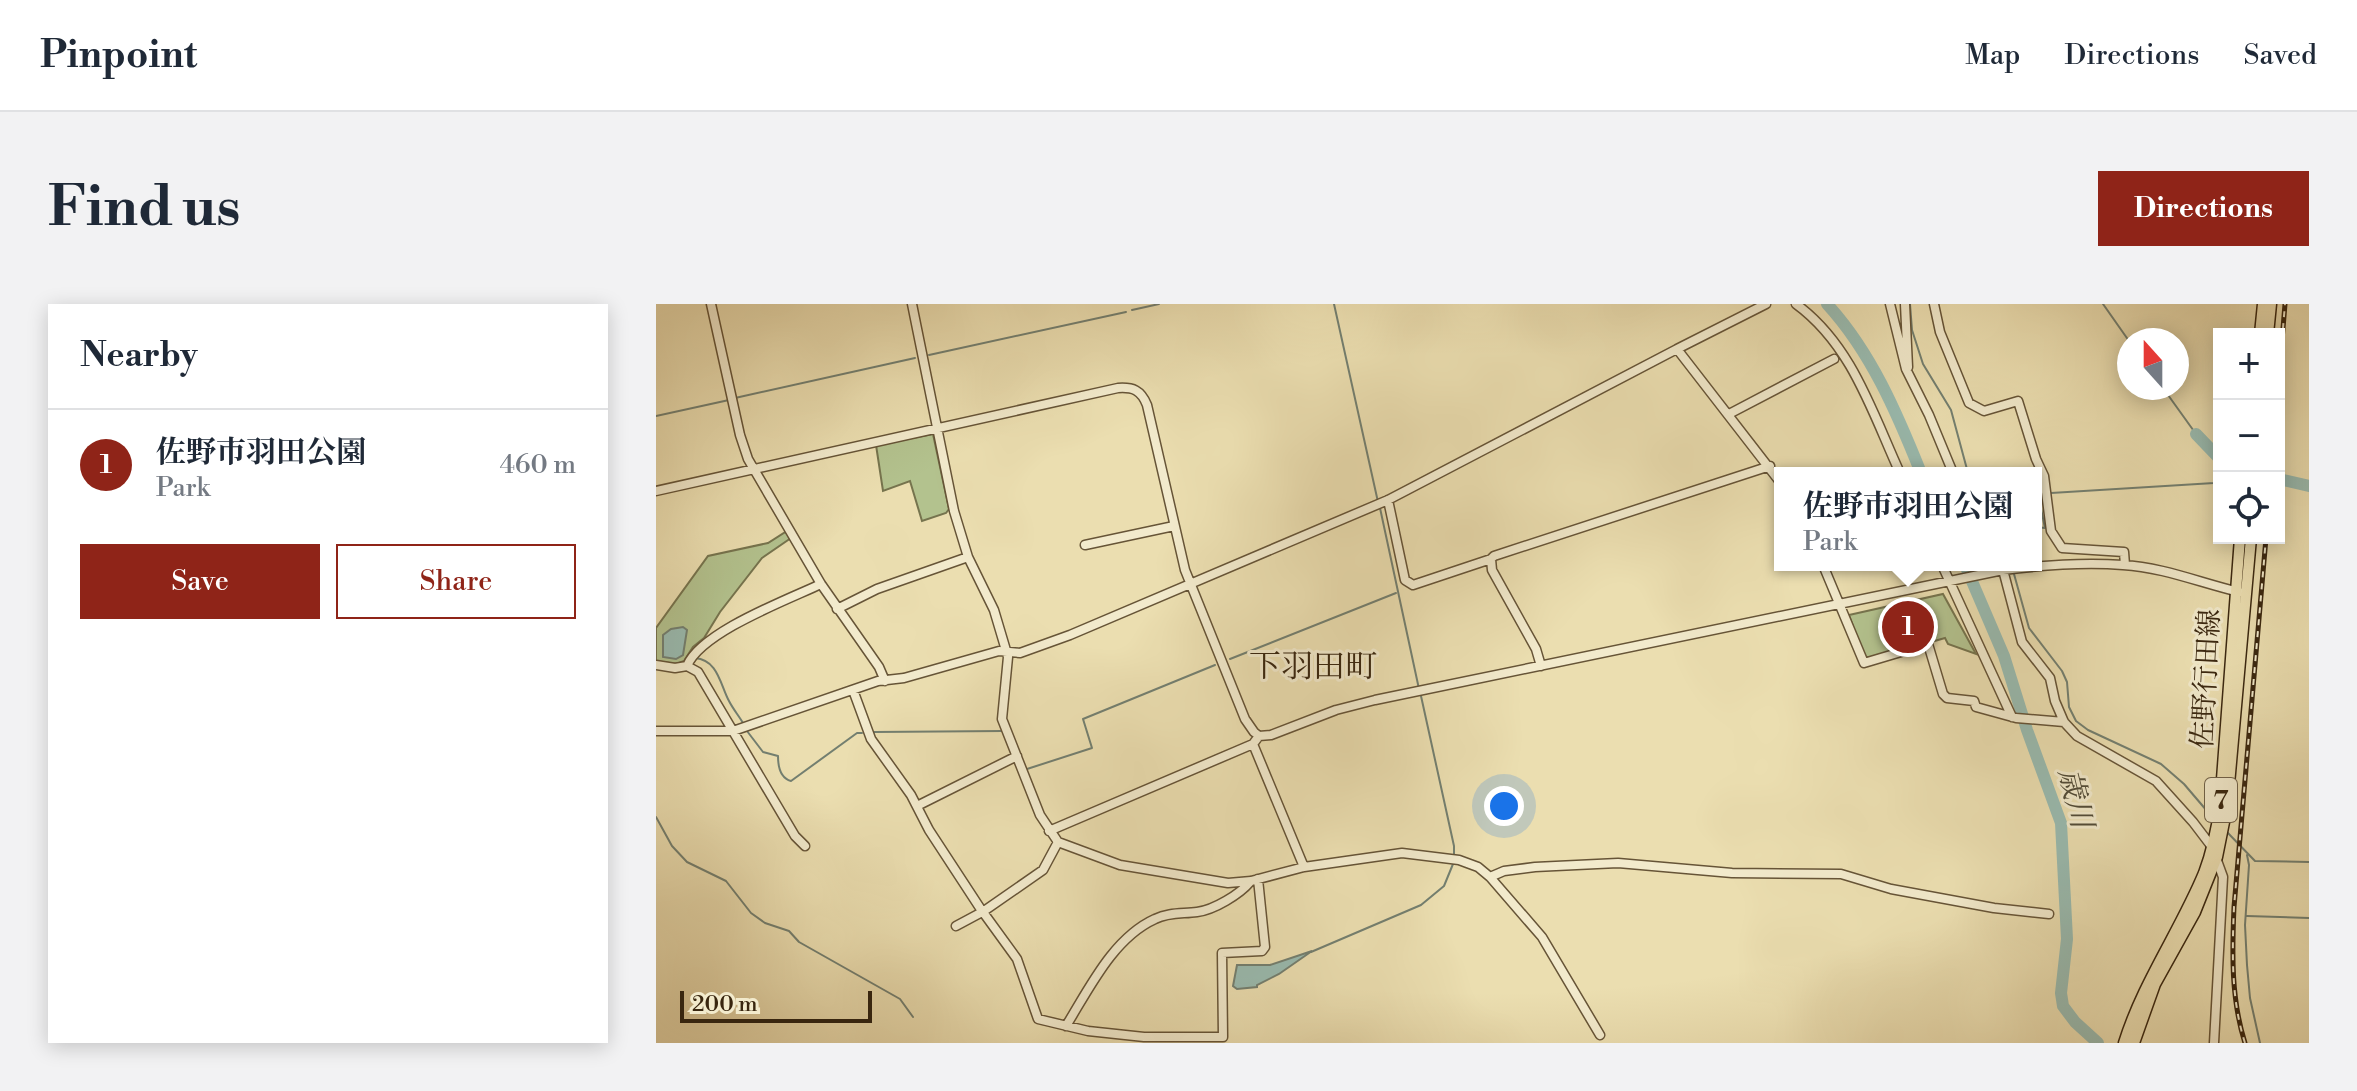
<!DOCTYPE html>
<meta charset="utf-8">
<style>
body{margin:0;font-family:"Libre Bodoni","Noto Serif JP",serif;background:#f2f2f3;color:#1f2937}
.controls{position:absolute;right:24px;top:24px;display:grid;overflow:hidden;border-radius:0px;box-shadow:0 4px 20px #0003}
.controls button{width:72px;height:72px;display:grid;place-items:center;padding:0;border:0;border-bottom:2px solid #e0e1e3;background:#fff;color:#1f2937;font:40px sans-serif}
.compass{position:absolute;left:1461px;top:24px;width:72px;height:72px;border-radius:50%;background:#fff;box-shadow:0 4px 20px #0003;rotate:339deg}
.scale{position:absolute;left:24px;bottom:20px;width:192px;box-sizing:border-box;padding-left:8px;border:4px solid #39260f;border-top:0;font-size:22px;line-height:28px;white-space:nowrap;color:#39260f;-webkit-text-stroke:6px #f2eacc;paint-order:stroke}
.you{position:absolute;left:848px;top:502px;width:28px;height:28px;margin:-20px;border:6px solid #fff;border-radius:50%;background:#1a73e8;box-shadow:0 0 0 12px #1a73e833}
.badge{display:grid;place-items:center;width:52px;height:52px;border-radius:50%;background:#8f2418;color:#fff;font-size:26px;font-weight:700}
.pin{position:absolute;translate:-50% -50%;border:4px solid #fff;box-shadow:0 2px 8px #0006}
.popup{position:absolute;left:1118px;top:163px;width:268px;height:104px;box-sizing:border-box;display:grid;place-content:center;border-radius:0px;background:#fff;filter:drop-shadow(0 2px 6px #0005);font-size:26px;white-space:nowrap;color:#747a83}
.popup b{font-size:30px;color:#1f2937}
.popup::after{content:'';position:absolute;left:50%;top:100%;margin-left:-16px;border:16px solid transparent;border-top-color:#fff}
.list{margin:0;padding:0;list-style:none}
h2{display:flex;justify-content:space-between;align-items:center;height:104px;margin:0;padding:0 32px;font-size:34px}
h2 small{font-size:26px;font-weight:400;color:#747a83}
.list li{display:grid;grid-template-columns:52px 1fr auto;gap:24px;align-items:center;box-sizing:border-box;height:112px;padding:0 32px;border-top:2px solid #e0e1e3}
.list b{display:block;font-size:30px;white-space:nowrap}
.list p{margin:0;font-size:26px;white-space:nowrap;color:#747a83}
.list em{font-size:26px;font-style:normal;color:#747a83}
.actions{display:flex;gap:16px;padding:24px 32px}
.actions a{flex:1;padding:18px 0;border:2px solid #8f2418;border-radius:0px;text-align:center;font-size:28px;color:#8f2418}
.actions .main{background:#8f2418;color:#fff}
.icon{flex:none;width:44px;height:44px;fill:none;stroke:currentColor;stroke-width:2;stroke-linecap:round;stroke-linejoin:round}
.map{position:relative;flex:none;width:1653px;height:739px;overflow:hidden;border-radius:0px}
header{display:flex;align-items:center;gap:48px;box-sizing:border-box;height:112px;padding:0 40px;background:#fff;border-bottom:2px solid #e0e1e3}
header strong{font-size:38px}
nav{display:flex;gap:44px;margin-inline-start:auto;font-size:28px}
.intro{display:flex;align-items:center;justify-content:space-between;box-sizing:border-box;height:192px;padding:0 48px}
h1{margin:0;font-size:56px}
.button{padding:20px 36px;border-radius:0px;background:#8f2418;color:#fff;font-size:28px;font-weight:700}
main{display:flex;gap:48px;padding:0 48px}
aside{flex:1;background:#fff;border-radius:0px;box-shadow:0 4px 20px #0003}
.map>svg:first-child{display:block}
</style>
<header>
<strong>Pinpoint</strong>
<nav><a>Map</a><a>Directions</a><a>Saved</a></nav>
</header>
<div class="intro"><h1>Find us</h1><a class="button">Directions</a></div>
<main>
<aside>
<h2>Nearby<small></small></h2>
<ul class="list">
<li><span class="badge">1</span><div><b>佐野市羽田公園</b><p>Park</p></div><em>460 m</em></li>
</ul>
<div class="actions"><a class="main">Save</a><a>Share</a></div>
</aside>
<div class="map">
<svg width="1653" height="739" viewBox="0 0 1653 739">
<rect width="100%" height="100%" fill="#ebdeb0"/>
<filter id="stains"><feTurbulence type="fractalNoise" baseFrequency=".0025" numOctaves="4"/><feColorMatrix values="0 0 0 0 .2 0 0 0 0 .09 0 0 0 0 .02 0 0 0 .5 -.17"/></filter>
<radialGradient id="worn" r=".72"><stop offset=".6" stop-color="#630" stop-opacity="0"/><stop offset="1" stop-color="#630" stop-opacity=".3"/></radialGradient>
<path fill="#b3c28e" stroke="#76744e" stroke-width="2" d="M277,130l16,75 -3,4 -24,8 -12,-40 -27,10 -7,-46z
M131,227l4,7 -29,20 -42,54 -16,26 -11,9 -9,14 -8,3 -20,-3v-33l52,-72 60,-13z
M1287,290l33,60 -28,-10 -3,-6 -14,4 -2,-3 -61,21 -4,-2 -15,-43z"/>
<path fill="#99bbb0" stroke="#737f70" stroke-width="2" d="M27,323l4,3 -4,25 -7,4 -13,-2v-22l8,-6z
M656,647l-33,23 -22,11v2l-20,2 -4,-3 4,-21h33z"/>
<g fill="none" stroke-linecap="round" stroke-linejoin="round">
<path stroke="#737f70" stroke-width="2" d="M678,0l44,198
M1254,0l2,26 11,34 28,46 17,63
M1447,0l26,37
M476,6l27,-6
M273,51l197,-43
M1507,84l33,46
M79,94l180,-40
M0,112l73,-16
M1395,189l163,-10 5,-14
M724,204l39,181
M1380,223l9,1 -7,-34 6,-1
M1358,270l15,54 33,43 5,11 2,25 7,14 12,9 73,34 23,20 29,34
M39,354c23,2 25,26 34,43 4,8 10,15 14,22
M574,355l166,-66
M765,392l33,150v12
M91,427l16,21 15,4c0,11 2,22 13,25l66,-48h5
M218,428l129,-1
M371,465l65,-21 -9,-29 132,-54
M0,513l16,29 15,16 39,19 25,32 14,10 24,8 10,11 101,57 13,18
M1570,527l29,30 54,1
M1591,551l2,10 -4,60 2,40 3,33 10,45
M1591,612l62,2
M655,648l110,-47 23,-19 9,-22"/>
<path stroke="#99bbb0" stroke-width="12" d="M1171,0c44,48 70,109 94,169
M1540,130l23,24
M1623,175l30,7
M1309,261l39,91 23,74 34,93 6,116 -6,54 2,13 12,16 23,21"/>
<defs>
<path id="minor" d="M55,0l29,131 8,24 73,125 58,83 6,14
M256,0l42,207 14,46 26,53 14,47 -6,62 38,96 18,27 62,23 108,18 23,-2 53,-14 98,-14 57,7 19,7 12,10 52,60 58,98
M1140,0c56,41 76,108 104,169
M1234,0l16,65 23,46 24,58
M1249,0l3,63
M1278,0l6,28 29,71 15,8 34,-10 18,58 8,17 7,55 11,17 62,4 1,13
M1021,45l89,-45
M1073,110l105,-55
M0,187l462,-103c15,-1 23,2 29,17l38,165 60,149 9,13 5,4 12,-1 65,-25 39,-10 628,-130c40,-5 80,-8 120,-5 39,2 78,18 116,27
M732,196l17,80 8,5 78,-26
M429,241l89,-19
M1167,261l41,98 64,-19 15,50 4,4 27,3 2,6 40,11 48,4
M1286,261l70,152
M1346,262l20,76 28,36 5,23 9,21 13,14 79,45 37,41 19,25 11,30 -9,166
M181,305l40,-20 91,-32
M0,361l19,3 12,-2c14,-34 100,-66 134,-82
M31,362l11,6 97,164 10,10
M885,362l-5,-17 -44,-79 -1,-11 3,-3 276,-90
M197,386l18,49 40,56 18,35 51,78 37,51 21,60 50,12 56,6h79l-1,-84 40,-2 3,-4 -7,-68
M0,427h77l145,-50 26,-3 95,-27 21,2 50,-18 318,-135 289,-151 103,133
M597,440l51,123
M261,502l100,-50
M393,527l204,-87 6,-8
M834,573l14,-6 31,-4 83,-4 114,10 109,1 50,15 103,19 55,6
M300,622l28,-15 59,-41 15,-28
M410,722c23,-37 47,-88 89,-107 14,-7 28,-5 42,-7 17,-2 43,-18 53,-30"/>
<path id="major" d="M1604,30l3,-30
M1612,30l3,-30
M1468,739c19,-61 56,-112 80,-170 8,-21 13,-45 16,-67l20,-268
M1478,739l21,-59 40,-72 22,-55 10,-50 24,-269"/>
</defs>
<use href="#minor" stroke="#665437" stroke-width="11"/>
<use href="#major" stroke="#39260f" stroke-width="13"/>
<use href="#minor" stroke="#f2eacc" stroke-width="8"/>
<use href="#major" stroke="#ebdeb0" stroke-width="10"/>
<defs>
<path id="rail" d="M1623,73l6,-73
M1589,739c-14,-44 -13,-90 -11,-136l32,-369"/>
</defs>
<use href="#rail" stroke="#39260f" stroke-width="5"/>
<use href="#rail" stroke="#f2eacc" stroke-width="2" stroke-dasharray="6" stroke-linecap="butt"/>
</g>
<g text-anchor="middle" stroke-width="6" stroke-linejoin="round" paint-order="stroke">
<rect fill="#f2eacc" stroke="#706148" stroke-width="2" x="1549" y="474" width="32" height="44" rx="6"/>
<g font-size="26" font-weight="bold" fill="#39260f">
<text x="1565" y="505">7</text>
</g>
<g font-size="28" fill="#39260f" stroke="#f2eacc">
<text transform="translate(1549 375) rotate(-87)" y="10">佐野行田線</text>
</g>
<g font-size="30" font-style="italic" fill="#514b37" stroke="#f2eacc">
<text transform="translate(1420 494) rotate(76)" y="10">歳川</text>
</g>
<g font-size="32" fill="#39260f" stroke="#f2eacc">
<text x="657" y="373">下羽田町</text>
</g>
</g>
<rect width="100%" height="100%" filter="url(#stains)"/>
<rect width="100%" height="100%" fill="url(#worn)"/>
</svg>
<div class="controls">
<button>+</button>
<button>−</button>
<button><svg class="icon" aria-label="locate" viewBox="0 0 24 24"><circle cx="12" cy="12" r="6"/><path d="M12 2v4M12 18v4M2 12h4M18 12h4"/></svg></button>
</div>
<svg class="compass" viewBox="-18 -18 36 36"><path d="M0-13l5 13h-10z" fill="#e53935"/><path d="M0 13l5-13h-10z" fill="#747a83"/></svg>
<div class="scale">200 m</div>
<div class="you"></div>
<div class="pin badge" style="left:1252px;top:323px">1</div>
<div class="popup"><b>佐野市羽田公園</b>Park</div>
</div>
</main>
